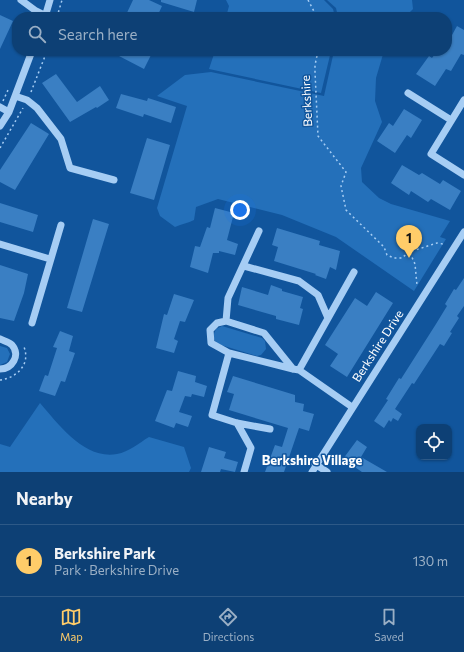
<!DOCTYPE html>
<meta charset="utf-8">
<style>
body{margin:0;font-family:Commissioner,sans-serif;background:#16477a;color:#f1f3f6}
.controls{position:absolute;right:12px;bottom:12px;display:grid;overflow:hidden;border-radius:8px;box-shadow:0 1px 3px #0004}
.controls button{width:36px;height:36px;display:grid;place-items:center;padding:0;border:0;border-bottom:1px solid #2d5987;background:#0d4075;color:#f1f3f6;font:20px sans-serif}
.you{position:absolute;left:240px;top:210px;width:14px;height:14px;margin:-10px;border:3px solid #fff;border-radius:50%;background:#1a73e8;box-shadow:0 0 0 6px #1a73e833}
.badge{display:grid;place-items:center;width:26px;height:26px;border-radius:50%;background:#ffcc69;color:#111;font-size:13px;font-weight:700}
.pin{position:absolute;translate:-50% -33px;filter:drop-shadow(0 1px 2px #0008)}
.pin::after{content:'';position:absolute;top:21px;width:14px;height:12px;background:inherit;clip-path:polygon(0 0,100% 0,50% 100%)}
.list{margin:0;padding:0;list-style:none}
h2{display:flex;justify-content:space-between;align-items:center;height:52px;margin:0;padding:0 16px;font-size:17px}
h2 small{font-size:13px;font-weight:400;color:#9aafc5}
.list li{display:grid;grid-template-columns:26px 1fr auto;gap:12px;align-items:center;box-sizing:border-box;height:72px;padding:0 16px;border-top:1px solid #2d5987}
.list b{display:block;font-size:15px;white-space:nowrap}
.list p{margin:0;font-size:13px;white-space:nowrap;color:#9aafc5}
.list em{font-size:13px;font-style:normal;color:#9aafc5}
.icon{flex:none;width:22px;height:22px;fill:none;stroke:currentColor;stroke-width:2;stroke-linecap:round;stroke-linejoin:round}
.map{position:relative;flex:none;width:464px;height:472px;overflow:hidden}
.search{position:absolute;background:#0d4075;box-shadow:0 1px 3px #0004;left:12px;right:12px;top:12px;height:44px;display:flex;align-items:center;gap:10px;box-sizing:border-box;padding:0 14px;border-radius:16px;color:#9aafc5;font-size:15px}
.sheet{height:124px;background:#0d4075}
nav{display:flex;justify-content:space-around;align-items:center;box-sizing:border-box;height:56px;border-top:1px solid #2d5987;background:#0d4075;font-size:11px;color:#9aafc5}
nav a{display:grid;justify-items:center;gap:2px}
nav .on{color:#ffcc69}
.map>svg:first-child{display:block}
</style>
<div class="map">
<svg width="464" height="472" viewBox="0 0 464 472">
<rect width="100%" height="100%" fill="#11559c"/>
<path fill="#2470ba" d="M226,0h98l9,9 2,8h-109l3,-11z
M327,0h85l1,9 -8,8h-67l-2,-9z
M215,51h116l-10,42 -112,-24z
M334,51h50l-8,27 -1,23 7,21 -21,46 1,14 17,16 12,6 59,17 -10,16 6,2 -32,52 -78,-54 -54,-22 -64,-16 -22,8 -2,13c-6,3 -12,4 -19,7l-15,-11 -3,-8 30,-102 -30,-10 28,-21 26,-3 113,24z
M222,326l40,12 3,3 1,8 -5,6 -4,1 -36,-11 -5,-2 -3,-7 3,-7z
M0,346l7,2 3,6 -3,8 -7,3z
M40,403c19,22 45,57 77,51 12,-2 22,-11 32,-17l35,10 7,21 -2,4h-189v-28l10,3z"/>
<path fill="#3a7fc3" d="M133,0h16l13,6 -5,11h-32z
M161,0h36l-3,12 -33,-10z
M0,15l13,6 -13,28z
M457,26l7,4v25l-3,-1 -10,17 -5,-2 -11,17 -19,-12 13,-18 3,2 5,-7h10v-7z
M121,51h32l-9,18 -25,-13z
M56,74l21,28 23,-16 9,14 -12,8 -1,-1 -26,15 -28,-39z
M121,94l26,7 1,-3 28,9 -5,16 -27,-9 -1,3 -27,-9z
M404,109l18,11 -11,18 -4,-3 -12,18 -18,-12 12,-18 4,3z
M31,123l18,11 -34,56 -15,-8v-12z
M147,138l23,7 -16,55 -24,-7z
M402,165l17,10 3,-2 18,11 3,-4 18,11 -11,19 -19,-11 -3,3 -17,-11 -2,4 -18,-12z
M0,203l38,12 -5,17 -33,-10z
M215,208l19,5 -7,27 11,4 -3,11 -16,-4v2h-6l-5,20 -18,-6 5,-21 5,1 7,-20 3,1z
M93,219l16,5 -27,88 -15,-4z
M277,228l43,13 -1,4 21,6 -4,19 -6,-3 -4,12 -11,-4 1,-1 -42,-13 4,-14 -6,-2z
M0,265l28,9 -4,19 -10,28 -14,-3z
M464,278v28l-7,10 2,2 -9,14 2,1 -8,13 -4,-2 -26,40 -2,-1 -17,26 7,5 -4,7 -5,-3 -2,4 -2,-2 -5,8 -10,-7 14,-21 -2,-1 13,-21 2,1 35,-55 11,-18 -2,-2 9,-15 2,1z
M271,285l11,4v2l21,6 -3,11 3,1 -4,16 -23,-6v-3l-38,-11 4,-18 26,8z
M376,292l17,11 -46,74 -17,-11 8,-12 -13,-9 30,-47 12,8z
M174,294l20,6 -9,22 -5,-1 -6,18 4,2 -4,12 -18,-5 8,-34 3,1z
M60,331l13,5 -4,15 6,2 -10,29 -4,-1 -6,15 -16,-5 6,-16 3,1 9,-28 -4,-1z
M178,371l18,5 -1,6 12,4 -3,11 -12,-3 -1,3 -6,-1 -6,16 13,4 -4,11 -12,-4 -2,5 -19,-7 12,-31 5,1z
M233,376l62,19v7l9,2 -1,7 11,3 -5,17 -10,-3 -15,44h-19l10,-27 7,2 6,-19 -59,-18 5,-16 -7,-2z
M357,440l10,7 -6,10 26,15h-25l-19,-13z
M209,447l17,5 -2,6 14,4 -3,10 -14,-3 -1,3h-19z"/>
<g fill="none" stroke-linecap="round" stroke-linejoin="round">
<path stroke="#a6cdf4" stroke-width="1.5" stroke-dasharray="2 3" stroke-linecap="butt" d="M308,0l9,17
M57,17l5,-17
M318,51l-3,14v7l3,64 28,36 -5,14 5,24 38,37 3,8 7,3h8l7,-6 28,-9 6,1
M31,92l16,-41
M3,101l5,-11
M0,148l23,-40
M410,253l5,11 2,21
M0,380c16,-2 31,-15 24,-33"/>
<path stroke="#a6cdf4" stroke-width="7" d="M21,0l15,11 10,5
M45,17l5,-17
M408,93l43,27
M15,96l12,4 10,8 24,31 9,29 44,12
M464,100l-33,54 33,21
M0,107l9,5
M0,126l9,-14 23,-61
M0,244l50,15
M244,266l55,15 19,14 10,23
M226,321l2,-23 31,-67
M32,323l29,-98
M0,339c4,2 9,3 12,6 9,10 0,24 -12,24
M229,353l-17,62 25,8 33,6
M293,369l-29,-36 -38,-12 -9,2 -7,7 1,13 18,10 64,16 6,1 53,37
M299,370l55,-98
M237,423l14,25 -7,24
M315,464l12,8
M312,472l152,-240"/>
</g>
<g text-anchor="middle" stroke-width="3" stroke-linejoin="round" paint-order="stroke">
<g font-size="12" fill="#fff" stroke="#11559c">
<text transform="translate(307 101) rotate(-93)" y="4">Berkshire</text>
<text transform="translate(378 346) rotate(-57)" y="4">Berkshire Drive</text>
</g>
<g font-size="13" font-weight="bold" fill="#fff" stroke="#11559c">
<text x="312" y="465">Berkshire Village</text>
</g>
</g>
</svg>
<div class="controls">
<button><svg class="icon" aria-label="locate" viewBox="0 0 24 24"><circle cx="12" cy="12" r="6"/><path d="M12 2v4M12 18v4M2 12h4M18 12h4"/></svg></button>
</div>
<div class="you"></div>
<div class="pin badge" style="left:409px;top:258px">1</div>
<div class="search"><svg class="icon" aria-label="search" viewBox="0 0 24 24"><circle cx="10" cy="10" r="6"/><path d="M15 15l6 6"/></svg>Search here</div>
</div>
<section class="sheet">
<h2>Nearby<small></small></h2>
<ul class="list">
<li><span class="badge">1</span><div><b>Berkshire Park</b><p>Park · Berkshire Drive</p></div><em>130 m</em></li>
</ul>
</section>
<nav>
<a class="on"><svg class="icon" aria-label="map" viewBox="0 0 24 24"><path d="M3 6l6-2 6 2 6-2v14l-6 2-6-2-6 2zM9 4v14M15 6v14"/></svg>Map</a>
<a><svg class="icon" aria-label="directions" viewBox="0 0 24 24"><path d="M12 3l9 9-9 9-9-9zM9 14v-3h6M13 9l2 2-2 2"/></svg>Directions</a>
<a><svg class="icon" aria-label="saved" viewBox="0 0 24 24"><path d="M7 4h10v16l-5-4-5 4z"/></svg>Saved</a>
</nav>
